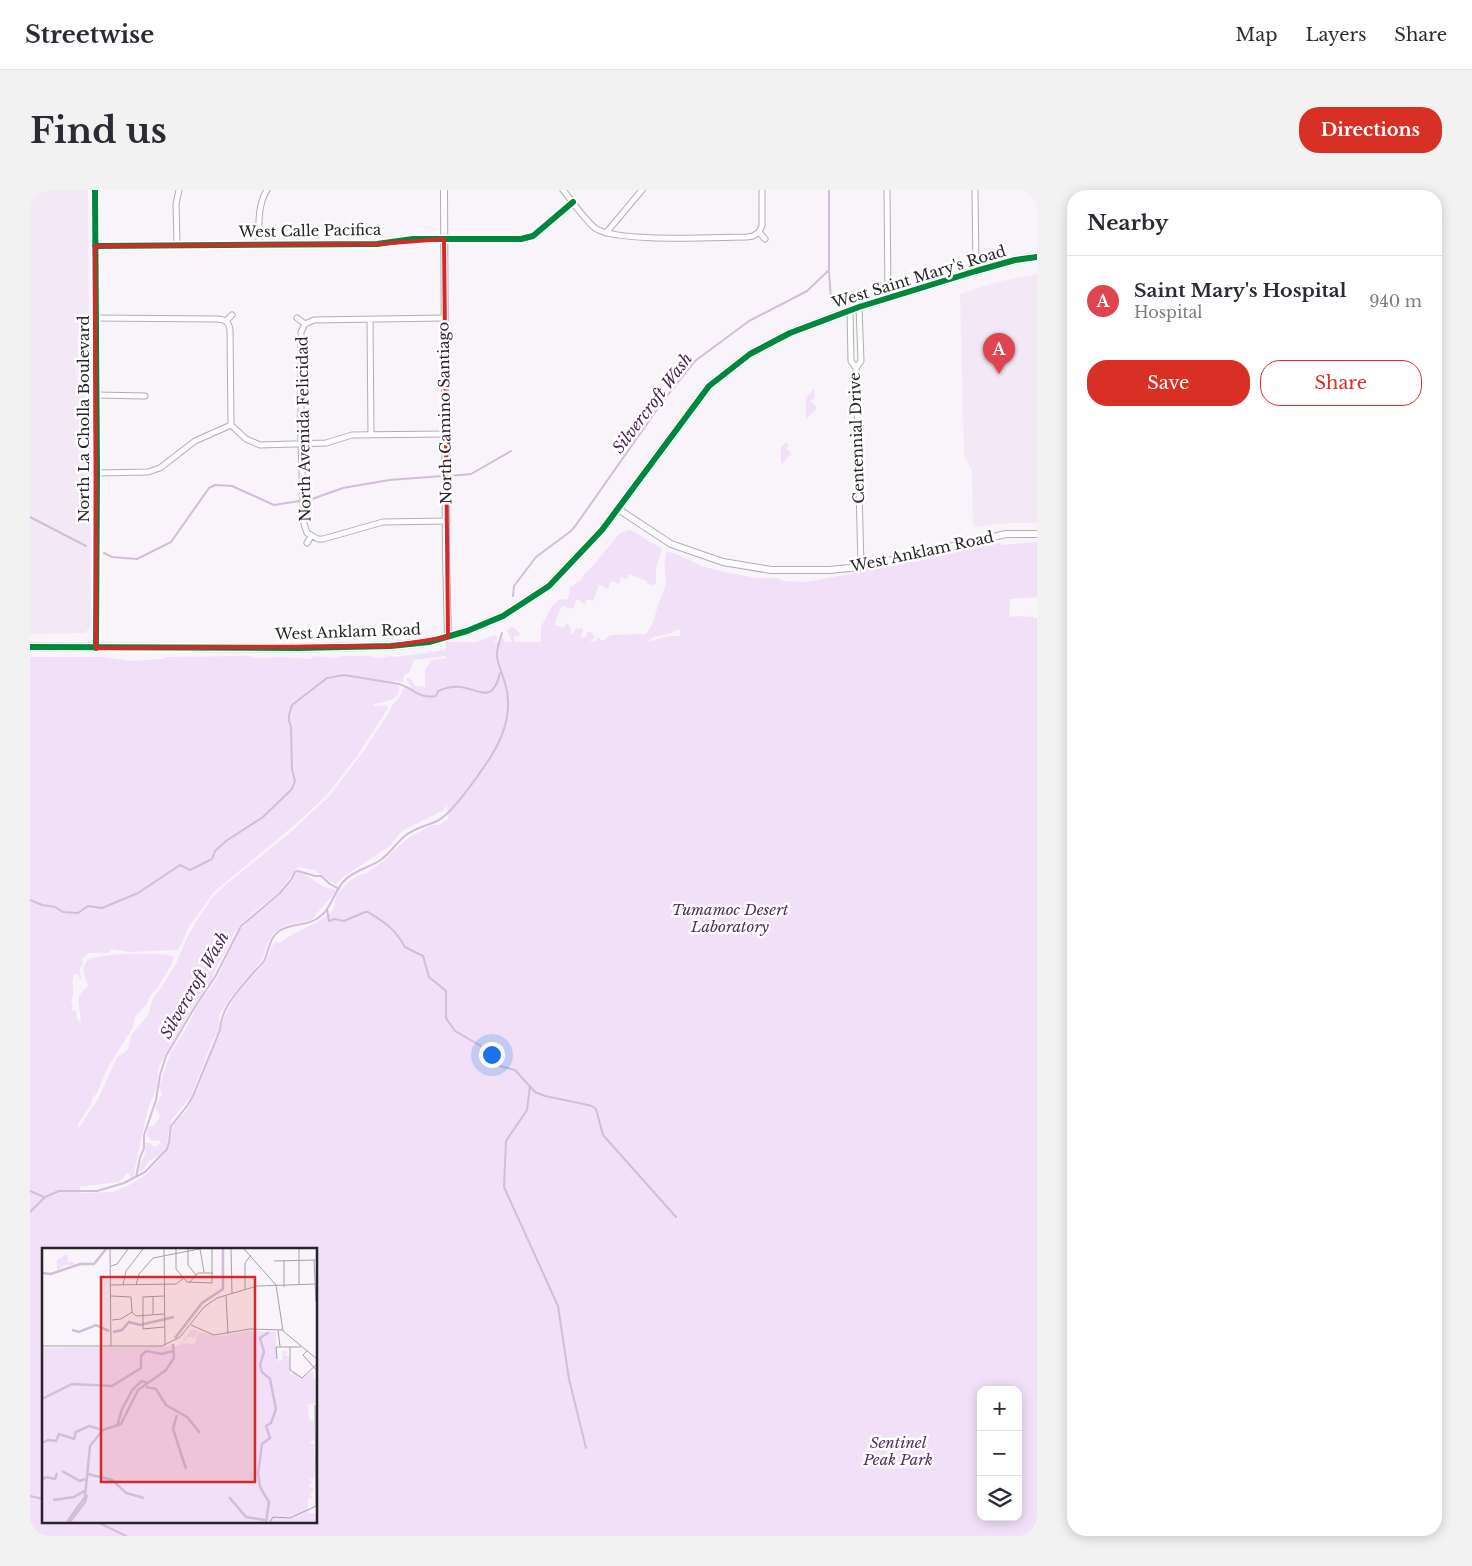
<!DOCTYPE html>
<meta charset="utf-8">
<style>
body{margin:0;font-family:"Libre Baskerville",serif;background:#f2f2f3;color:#2b2b33}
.controls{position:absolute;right:15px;bottom:15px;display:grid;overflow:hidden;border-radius:10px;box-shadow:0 2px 12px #0003}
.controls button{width:45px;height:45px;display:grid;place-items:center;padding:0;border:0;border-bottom:1px solid #e1e1e2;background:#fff;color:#2b2b33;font:25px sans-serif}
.you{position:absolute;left:461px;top:864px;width:18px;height:18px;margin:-12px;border:4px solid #fff;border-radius:50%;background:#1a73e8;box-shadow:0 0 0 8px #1a73e833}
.badge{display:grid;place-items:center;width:32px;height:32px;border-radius:50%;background:#d93025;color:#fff;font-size:16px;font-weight:700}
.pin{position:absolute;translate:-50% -41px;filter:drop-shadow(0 1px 2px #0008)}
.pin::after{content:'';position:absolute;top:26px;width:18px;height:15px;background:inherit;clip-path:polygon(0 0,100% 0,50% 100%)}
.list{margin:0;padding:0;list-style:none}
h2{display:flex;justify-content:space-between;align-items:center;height:65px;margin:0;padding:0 20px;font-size:21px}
h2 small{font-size:16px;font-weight:400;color:#7c7c81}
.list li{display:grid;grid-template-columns:32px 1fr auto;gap:15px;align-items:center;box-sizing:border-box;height:90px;padding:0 20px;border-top:1px solid #e1e1e2}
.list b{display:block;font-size:19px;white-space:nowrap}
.list p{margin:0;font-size:16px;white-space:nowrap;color:#7c7c81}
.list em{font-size:16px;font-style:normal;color:#7c7c81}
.actions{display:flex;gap:10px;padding:15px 20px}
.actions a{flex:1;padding:11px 0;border:1px solid #d93025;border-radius:20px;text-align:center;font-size:18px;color:#d93025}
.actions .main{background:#d93025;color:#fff}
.icon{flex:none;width:28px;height:28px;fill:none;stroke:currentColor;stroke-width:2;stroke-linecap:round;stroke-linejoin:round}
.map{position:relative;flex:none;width:1007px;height:1346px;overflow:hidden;border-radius:20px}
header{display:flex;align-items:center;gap:30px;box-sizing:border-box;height:70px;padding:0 25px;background:#fff;border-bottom:1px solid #e1e1e2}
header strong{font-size:24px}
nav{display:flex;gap:28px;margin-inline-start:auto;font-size:18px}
.intro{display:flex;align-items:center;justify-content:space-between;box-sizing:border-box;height:120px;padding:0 30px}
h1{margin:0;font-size:35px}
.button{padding:12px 22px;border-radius:20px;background:#d93025;color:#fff;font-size:18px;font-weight:700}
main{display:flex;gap:30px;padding:0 30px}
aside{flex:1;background:#fff;border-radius:20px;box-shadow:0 2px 12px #0003}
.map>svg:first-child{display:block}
</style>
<header>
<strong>Streetwise</strong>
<nav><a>Map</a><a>Layers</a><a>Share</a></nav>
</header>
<div class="intro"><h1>Find us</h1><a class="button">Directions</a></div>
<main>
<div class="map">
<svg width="1007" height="1346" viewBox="0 0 1007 1346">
<rect width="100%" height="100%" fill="#f9f4fa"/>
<path fill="#f3e9f6" d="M0,0h58l3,436 -6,7 -55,1z
M1007,84v249h-27l-37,4 -1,-56 -8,-16 -4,-161 37,-12z"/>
<path fill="#f1e0f7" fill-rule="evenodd" d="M784,199l1,10 -5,1 7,8 -11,11v-21z
M756,252l3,3 -3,3 5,6 -10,11v-18z
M599,340c4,0 28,16 33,19l-6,19v16l-5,1 -4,-2v-2l-18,-7 -2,5 -6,-2 -2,7 -8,-3 -3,8 -9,-4 -6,16 -6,-2 -2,5 -8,-5 -4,10 -11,-3 -8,19 10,3 2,-5c4,1 5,6 5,10l2,1 3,-5 6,-1 1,3 -2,5 1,2 4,-1 1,-5h4l4,5 -5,5h4l5,-5 1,3 3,1 7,-6 36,-1c7,-9 9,-18 12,-29 3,-9 8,-16 8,-27 -1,-7 -3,-18 1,-26l7,1 30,14 30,7 23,4h20l6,3 24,1 125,-24 29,-8 38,-7 4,2 34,-3v55l-27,2 -1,18 7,-1 13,1 2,-2h2v3h4v918h-1007v-879h72l28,4 33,-2 3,-2 84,-1 5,2 30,-1 25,2 4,-3 21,2 7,-2h27l8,2 14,-2 5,1 50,-7v-8h30l20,-7 1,3 -3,4h6l2,-5 3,5h7l-5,-12 5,-3 4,2 4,5 -1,2h-5l1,6h26v-15l11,-21 7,-6 9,-1 2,-11 12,-9 2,-5 8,-7 27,-33zM650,439v7c-6,0 -11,0 -16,1 -8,2 -12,5 -20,5l5,-1 4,-4 19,-4 2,-2zM416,466v2l-15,2 -1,3 -5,6v18l-10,-1 -3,-6 -4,-2 -2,1 6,8h-8l-5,11 -6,6 -3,7 -25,38 -34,45 -39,37 -69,56 -10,10 -14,20 -12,20 -11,27 -24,37 -4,14 -16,19 -4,15 -4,4 -7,4 -19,42 -20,30v-5l12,-18 3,-9 4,-4 11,-26 25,-40 2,-10 11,-12 5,-11 7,-7 14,-23 2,-7c-8,-6 -81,-4 -87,4 -7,8 -1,17 1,25l-7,7 -3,5 3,25 -4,-4 -1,-8h-5l2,-6 -2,-4c6,-10 -1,-15 3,-27h3l5,7 -2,-7v-7l3,-2 -1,-7 7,-5h20l2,-4 18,3 48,-2c9,-8 8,-22 17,-30l20,-28 84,-70 29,-27 30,-39 31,-48 -2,-3 -12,1 -1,-2c11,-2 29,-4 26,-18l-7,-2 2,-3 8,1 3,-8 4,-1 5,-13zM417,614l1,15 -9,6h-7l-22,12 -15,12 -10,11 -20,14 -6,1 -11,7 -12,14 -2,12 -4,5 -13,9 -31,16 -5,5 -6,-1 -4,6 -5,13 -28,32 -9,14 -8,18 -1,10 -6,11 -15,41 -12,23 -14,15 -2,13 -6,15 -18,21 -18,11 -17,7 -33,1 1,-6 39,-5 8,-9 2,1 2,4 2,-1 15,-69 8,-18 3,-24 34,-60 18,-25 7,-17 7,-11 8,-18 7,-10 15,-14 23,-18 20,-26 16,3c3,3 17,11 22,15l7,-8 47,-31 12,-15 42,-21zM14,1060h272v272h-272zM951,1200h37v127h-37z
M270,682c13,5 19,17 35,17v4l-24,27 -25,5 -12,7 -7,12 -5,16 -32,38 -11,17v15l-7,12 -21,54 -20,24 -5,28 -8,8 -9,5 -6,9 -4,2 -1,-2 7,-16 1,-11h4l4,4 7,-4 -1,-2 -9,-1 -4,-4 1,-9 6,-1 6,-10 -5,-9 7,-13 -3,-7 11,-33 18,-29 9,-19 18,-24 25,-52 10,-11 28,-22 15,-16 2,-7z"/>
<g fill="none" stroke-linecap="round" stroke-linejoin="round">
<path stroke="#d2bdd9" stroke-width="2" d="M799,82l2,27
M418,286l23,-2 40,-23
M0,327l56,29
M74,363l8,4 25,2 34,-17 38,-54 6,-3 17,1 42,19 38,-6 31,-11 46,-8 54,-4
M483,406l1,-10 22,-29 35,-26 5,-6 87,-124 32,-40 54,-40 58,-30 22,-21v-80
M0,710l12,5 13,2 8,5 15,1 10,-7 14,2 36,-15 42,-28 10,5 22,-11 3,-8 11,-10 37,-24 29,-28 3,-8 -3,-12 -1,-42 -2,-6v-6l3,-10 35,-27 17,-3 55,9c16,5 19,15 37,12l2,-5c7,-3 15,-5 23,-4 21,4 32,16 39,-14
M297,719l2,12 6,-2 9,2 21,-9h3c19,12 26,16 37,35l18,9 6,21 17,14v27l9,13 26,15 8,17 26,7 20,22 10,4 34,7 13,3 4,3 7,26 73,82
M500,896l-3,24 -21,31 -2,46 54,119 11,73 17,69
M106,987l4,-19 4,-10v-13l12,-35 4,-25 6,-19 30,-51 19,-28 26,-51 38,-32 12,-14 4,-8 3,-1 17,5h6l9,8 9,5
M0,1001l14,6
M0,1022l15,-15 14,-6h38l27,-8 21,-11 22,-23 2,-7 2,-16 16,-20 6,-10 27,-66c1,-24 20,-41 34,-58 3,-3 7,-7 10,-11 5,-10 5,-23 15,-30 15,-10 30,-3 44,-17 9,-9 12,-23 20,-32 10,-12 27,-14 39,-23 9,-7 15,-17 24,-24 11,-8 20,-9 31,-14 15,-7 43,-48 53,-63 14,-22 23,-49 15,-75 -8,-26 -12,-23 -3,-50
M0,1306l9,2 5,2
M67,1332l29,14"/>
<defs>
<path id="minor" d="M533,0c9,11 21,29 32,38 21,15 122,9 152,9l6,-1 6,-4
M857,0l1,108
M945,0l1,81
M729,42l3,-6v-36
M729,42l6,7
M576,43l36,-43
M147,54l-1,-40 3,-14
M229,54c0,-18 -2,-38 8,-54
M65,56l282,-2 36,-5h108l12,-3 40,-34
M820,120l1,51 5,7 5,199
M66,128l120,1c8,0 13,2 14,11l1,95
M267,128l8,6
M340,130l1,115
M196,131l6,-6
M275,134l-4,8v112l3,80 3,9 11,6h5l60,-17 64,-1
M275,134l9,-4 130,-2
M826,178l5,-7 -2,-54
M67,205l48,1
M67,283l51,-1 12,-4 35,-27 36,-16 15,14 14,6 66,-2 26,-8 93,-1
M277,353l4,-7"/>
<path id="tertiary" d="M65,0l2,283 -1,175
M414,0l2,368 2,79
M588,319l53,35 52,18 48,8h58l32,-3 145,-33h31"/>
<path id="secondary" d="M0,457l268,1 93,-2 38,-4 38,-11 36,-15 46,-30 53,-56 107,-144 41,-32 40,-21 69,-26 117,-36 39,-11 22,-3"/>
</defs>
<use href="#minor" stroke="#b1aeb2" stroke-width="7"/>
<use href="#tertiary" stroke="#b1aeb2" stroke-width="8"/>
<use href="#secondary" stroke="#b1aeb2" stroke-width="9"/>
<use href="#minor" stroke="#fefdfe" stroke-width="5"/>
<use href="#tertiary" stroke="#fefdfe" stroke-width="6"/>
<use href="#secondary" stroke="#fefdfe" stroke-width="8"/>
<defs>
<path id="cycleway" d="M65,0l2,283 -1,175
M65,56l282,-2 36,-5h108l12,-3 40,-34
M0,457l268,1 93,-2 38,-4 38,-11 36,-15 46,-30 53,-56 107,-144 41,-32 40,-21 69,-26 117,-36 39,-11 22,-3"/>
</defs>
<use href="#cycleway" stroke="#fff" stroke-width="9"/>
<use href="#cycleway" stroke="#00873e" stroke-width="6"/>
</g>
<path fill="none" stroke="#d62828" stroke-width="4" stroke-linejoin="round" d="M414,49l4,398 -57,9 -295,2 -1,-402 282,-2z"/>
<g text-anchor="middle" stroke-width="5" stroke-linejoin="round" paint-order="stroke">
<g font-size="15" fill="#272328" stroke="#fff">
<text transform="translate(280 41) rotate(-1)" y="5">West Calle Pacifica</text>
<text transform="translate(889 87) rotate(-17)" y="5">West Saint Mary's Road</text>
<text transform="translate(415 223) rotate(-91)" y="5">North Camino Santiago</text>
<text transform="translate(54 229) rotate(-90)" y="5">North La Cholla Boulevard</text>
<text transform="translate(274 239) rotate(-91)" y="5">North Avenida Felicidad</text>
<text transform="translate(827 248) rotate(-92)" y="5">Centennial Drive</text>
<text transform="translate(892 362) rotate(-12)" y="5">West Anklam Road</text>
<text transform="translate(318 442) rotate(-2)" y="5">West Anklam Road</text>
</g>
<g font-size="15" font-style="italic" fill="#522d5d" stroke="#fff">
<text x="700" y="725">Tumamoc Desert<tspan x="700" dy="17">Laboratory</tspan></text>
<text x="868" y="1258">Sentinel<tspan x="868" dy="17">Peak Park</tspan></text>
</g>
<g font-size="16" font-style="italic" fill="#492555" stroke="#fff">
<text transform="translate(622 213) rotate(-53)" y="6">Silvercroft Wash</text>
<text transform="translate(164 795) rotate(-60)" y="6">Silvercroft Wash</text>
</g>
</g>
<g transform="translate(12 1058)">
<rect width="275" height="275" fill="#f9f4fa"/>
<path d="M25,6l1,8h6l1,3h-10l-8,5v-10zM150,81l5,2 -1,6h-8l-7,6 14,1 3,-12 21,4 30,-5 27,1 1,29 5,-1 1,-9 5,1 -4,3 5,1 2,19 3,-4 8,7 9,-7 3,3 -1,5 4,-2v26l-9,2 1,15 5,1v19l-5,3 5,1v18l3,-14v22l-2,-6 -1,15h-5l5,5h-5v3l5,1 -4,8 4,2h-6v13l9,-5 -9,7h9v9h-275v-174l137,-2z" fill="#f1e0f7"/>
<path fill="none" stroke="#d2bdd9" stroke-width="2.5" d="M0,25l9,1 29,-10h14l12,-15M30,82l7,2 17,-7 13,6M71,84l9,-2 7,-8 11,3 34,-8M133,90l27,-35 21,-14v-40M104,139l10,2 10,16 21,12 13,16M0,151l30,-15 40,2 29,-18v-12l5,-5 16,3 11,-3M135,167l-4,14 13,40M75,179l5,-18 11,-20 9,-8 6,2M0,195l6,-3 8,1 3,-7 15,5 2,-7 13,-6 14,4M20,223l18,10 5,-2M46,226l24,6 14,13 18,5M0,232l4,-3 9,2 2,-6M187,249l17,20 19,3M11,252l21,-3 12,-7M25,274l18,-25 5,-51 13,-16 18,-6 17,-34 28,-20 8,-12 -1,-14M28,274l15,-20 2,-7M224,274l3,-20 -9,-15 -2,-14 4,-29 8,-6 -4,-12 5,-3 5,-14 -6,-30 -8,-7 -2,-7 4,-13 -4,-14 9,-6"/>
<path fill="none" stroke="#a5a0a6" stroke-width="1" d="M68,1l1,97M122,1l1,96M134,1v20l11,13 25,1M146,1v16l8,10M158,1l4,23M189,1l1,44M202,1l32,36 7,46 34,28M257,1v35M272,12l2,42M232,13l43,-1M69,18l6,-2 11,-15M147,35l9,-10h15M170,35v-34M69,37l65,-1 8,-6M81,37l3,-14 17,-22M94,37l3,-11 14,-16 46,-9M242,39v-27M203,41v-26l6,-8M69,48l20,1M111,48v18M184,48l2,38M89,49l1,15M101,49v32l21,-2M101,49l21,-1M70,72l9,-1 11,-7 4,4 28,-2M149,77l23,10 36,-6 33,1M236,82l2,16M0,98h120l18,-9 24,-30 13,-9 40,-12 60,-2M248,99v23l12,8 15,-14M265,103l-4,4 14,16M235,111l-1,-12h25M273,157l1,102M228,274l3,-5 17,1 26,-12"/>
<path fill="#d62828" fill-opacity="0.15" stroke="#d62828" stroke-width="2.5" d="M59,29h154v205h-154z"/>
<rect width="275" height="275" fill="none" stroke="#272328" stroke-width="2.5"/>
</g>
</svg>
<div class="controls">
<button>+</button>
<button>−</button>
<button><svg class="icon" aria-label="layers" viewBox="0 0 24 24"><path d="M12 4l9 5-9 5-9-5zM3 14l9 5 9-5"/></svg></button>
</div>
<div class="you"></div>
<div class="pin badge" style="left:969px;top:184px;background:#e0444e">A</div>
</div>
<aside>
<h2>Nearby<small></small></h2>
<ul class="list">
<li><span class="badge" style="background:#e0444e">A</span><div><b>Saint Mary's Hospital</b><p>Hospital</p></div><em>940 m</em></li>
</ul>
<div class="actions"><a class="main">Save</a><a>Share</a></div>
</aside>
</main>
